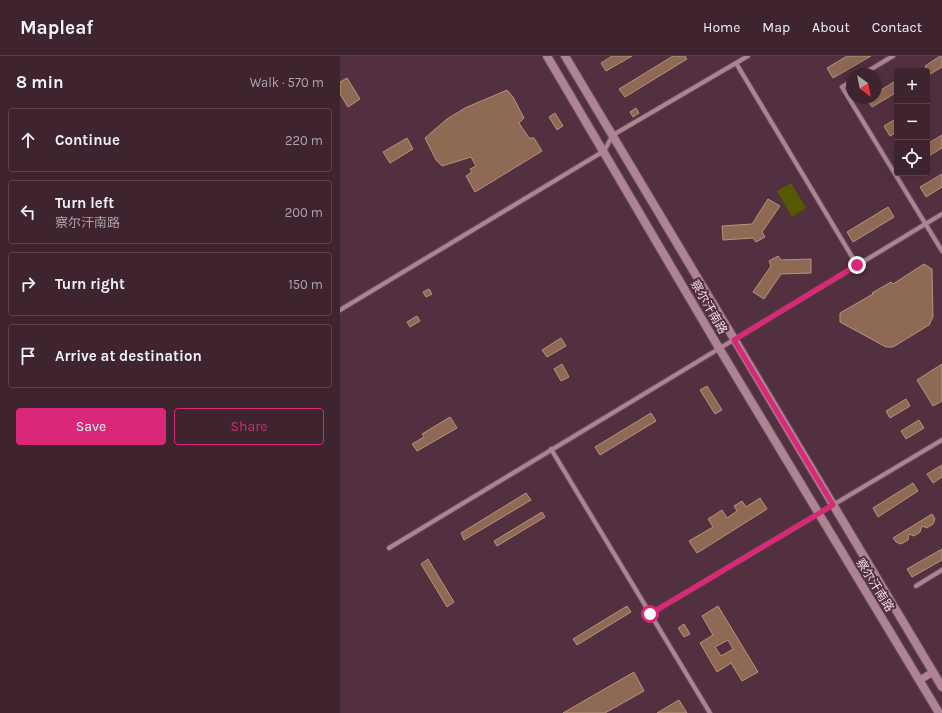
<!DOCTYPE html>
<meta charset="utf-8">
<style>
body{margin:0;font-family:Karla,"Noto Sans SC",sans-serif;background:#49303b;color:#f1f3f6}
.controls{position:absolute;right:12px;top:12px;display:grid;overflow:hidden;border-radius:4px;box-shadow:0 4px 16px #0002}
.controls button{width:36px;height:36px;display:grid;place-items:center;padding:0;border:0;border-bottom:1px solid #57414b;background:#3e242f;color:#f1f3f6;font:20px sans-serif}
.compass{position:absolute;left:506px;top:12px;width:36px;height:36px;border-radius:50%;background:#3e242f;box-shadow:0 4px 16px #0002;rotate:148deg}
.stop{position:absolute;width:12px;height:12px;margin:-9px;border:3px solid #db2777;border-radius:50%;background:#fff}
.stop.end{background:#db2777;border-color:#fff;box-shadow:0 1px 4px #0008}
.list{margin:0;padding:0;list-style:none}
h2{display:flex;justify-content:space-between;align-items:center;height:52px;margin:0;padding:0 16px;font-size:17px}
h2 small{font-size:13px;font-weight:400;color:#ada4aa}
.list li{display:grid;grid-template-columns:26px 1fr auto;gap:12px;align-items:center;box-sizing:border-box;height:64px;margin:0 8px 8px;padding:0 8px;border:1px solid #57414b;border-radius:4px}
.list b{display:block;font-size:15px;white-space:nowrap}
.list p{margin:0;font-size:13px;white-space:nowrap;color:#ada4aa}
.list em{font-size:13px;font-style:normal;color:#ada4aa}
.actions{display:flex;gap:8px;padding:12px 16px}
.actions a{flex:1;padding:9px 0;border:1px solid #db2777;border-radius:4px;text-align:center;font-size:14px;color:#db2777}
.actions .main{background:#db2777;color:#fff}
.icon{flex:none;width:22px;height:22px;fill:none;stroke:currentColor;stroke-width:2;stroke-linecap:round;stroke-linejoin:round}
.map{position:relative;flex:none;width:602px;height:657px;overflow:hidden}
header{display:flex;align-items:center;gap:24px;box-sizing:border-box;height:56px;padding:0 20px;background:#3e242f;border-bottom:1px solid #57414b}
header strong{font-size:19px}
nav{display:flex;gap:22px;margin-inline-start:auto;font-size:14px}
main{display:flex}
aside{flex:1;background:#3e242f}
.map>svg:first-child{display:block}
</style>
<header>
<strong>Mapleaf</strong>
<nav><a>Home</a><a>Map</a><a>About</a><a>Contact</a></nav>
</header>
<main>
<aside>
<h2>8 min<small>Walk · 570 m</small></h2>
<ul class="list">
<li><svg class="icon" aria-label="ahead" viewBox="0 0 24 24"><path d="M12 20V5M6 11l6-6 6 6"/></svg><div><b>Continue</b></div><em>220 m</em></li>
<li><svg class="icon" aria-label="left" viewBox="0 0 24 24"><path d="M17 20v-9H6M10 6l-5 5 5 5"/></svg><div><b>Turn left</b><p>察尔汗南路</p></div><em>200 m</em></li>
<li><svg class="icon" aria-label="right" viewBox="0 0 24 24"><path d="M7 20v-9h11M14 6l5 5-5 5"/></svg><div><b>Turn right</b></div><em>150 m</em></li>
<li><svg class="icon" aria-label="arrive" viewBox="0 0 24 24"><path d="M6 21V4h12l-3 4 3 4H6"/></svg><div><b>Arrive at destination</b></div></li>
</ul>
<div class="actions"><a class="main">Save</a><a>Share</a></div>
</aside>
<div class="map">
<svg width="602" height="657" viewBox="0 0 602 657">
<rect width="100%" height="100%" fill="#53303f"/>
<path fill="#555900" d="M451,127l15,25 -14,9 -15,-26z"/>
<path fill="#8e6a55" stroke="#b8927b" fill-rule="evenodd" d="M272,0h20l-26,15 -5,-8z
M333,0h12l2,3 -62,38 -6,-8z
M507,0h24l-38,22 -6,-10z
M600,0h2v11l-12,7 -5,-8z
M7,22l13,21 -12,8 -8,-13v-12z
M557,24v12l-25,15 -6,-9h10v-5z
M167,34l6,7 11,21 -5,5 10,15h5l8,13 -67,41 -9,-16 6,-4 -2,-3 6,-3 -5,-9 -29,9 -6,-6 -11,-22 22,-19 18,-11z
M296,52l3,5 -6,4 -3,-5z
M215,57l8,13 -6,4 -8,-13z
M557,62v14l-7,4 -6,-10z
M602,79v13l-15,9v-13z
M67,82l6,11 -23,14 -7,-11z
M602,118v13l-16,10 -6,-10z
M428,143l12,7 -18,26 3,5 -9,5 -3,-4 -30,2 -1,-14 30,-2z
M548,151l6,10 -41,25 -6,-10z
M438,200l3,4 30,-1v14l-30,1 -17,25 -11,-7 18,-26 -2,-5z
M584,208l8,5 1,48 -4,8 -36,22h-7l-46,-25v-9l33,-19 -1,-1 19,-11 2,2z
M89,233l3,5 -6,3 -3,-5z
M77,260l3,5 -10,6 -3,-5z
M221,282l5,8 -19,11 -5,-7z
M222,308l7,13 -8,4 -7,-12z
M602,308v37l-9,5 -16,-26z
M367,330l15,24 -7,4 -15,-24z
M566,343l4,7 -20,12 -4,-7z
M311,357l5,8 -56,34 -5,-8z
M110,361l7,11 -40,23 -5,-7 12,-7 -2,-3z
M579,364l5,8 -18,11 -5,-8z
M602,409v12l-9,6 -6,-9z
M573,427l5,8 -40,26 -5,-9z
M186,437l5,7 -67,40 -3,-7z
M420,442l7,11 -70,44 -8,-12 24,-14 -5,-8 14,-9 5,8 10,-7 -3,-5 8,-5 4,6z
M202,456l3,5 -48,29 -3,-5z
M592,458l3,5 -2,5 -6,4 -5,-2 -2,6 -6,4 -5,-2 -1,6 -7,4 -5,-2 -3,-4z
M602,493v11l-30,17 -5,-8z
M88,503l26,43 -7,5 -26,-43z
M287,550l4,6 -54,33 -4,-6z
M378,550l40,66 -16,9 -11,-18 -14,9 -17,-29 13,-8 -11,-19zM388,584l5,9 -12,7 -6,-9z
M344,568l6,10 -6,3 -6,-9z
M294,616l10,19 -39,22h-42z
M339,644l8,13h-30z"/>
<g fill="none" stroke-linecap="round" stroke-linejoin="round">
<defs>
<path id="minor" d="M396,7l121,202
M523,18l30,-18
M512,25l-10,6 100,164
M0,254l264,-159 9,-16 135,-79
M211,393l159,264
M49,492l553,-334
M576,530l26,-16
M310,558l292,-174"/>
<path id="tertiary" d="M580,624l13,-8"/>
<path id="secondary" d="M207,0l172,292 220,365
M225,0l377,631"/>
</defs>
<use href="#minor" stroke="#6b4e5b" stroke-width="6"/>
<use href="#tertiary" stroke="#6b4e5b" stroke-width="9"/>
<use href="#secondary" stroke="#6b4e5b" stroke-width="10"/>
<use href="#minor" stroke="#ae8495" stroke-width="4"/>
<use href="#tertiary" stroke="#ae8495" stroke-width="7"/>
<use href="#secondary" stroke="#ae8495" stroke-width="8"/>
</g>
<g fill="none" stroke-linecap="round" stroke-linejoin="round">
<path stroke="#db2777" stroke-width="5" d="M310,558l183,-109 -99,-165 123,-75"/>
</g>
<g text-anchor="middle" stroke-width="4" stroke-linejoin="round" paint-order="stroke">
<g font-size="12" fill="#f2dbe4" stroke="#53303f">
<text transform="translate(369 251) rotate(60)" y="4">察尔汗南路</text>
<text transform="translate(535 529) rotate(58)" y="4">察尔汗南路</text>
</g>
</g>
</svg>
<div class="controls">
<button>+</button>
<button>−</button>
<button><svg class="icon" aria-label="locate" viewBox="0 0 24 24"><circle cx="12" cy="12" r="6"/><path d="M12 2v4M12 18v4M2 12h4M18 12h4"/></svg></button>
</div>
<svg class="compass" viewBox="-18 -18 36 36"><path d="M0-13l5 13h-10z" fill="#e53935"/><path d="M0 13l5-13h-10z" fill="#ada4aa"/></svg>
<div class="stop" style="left:310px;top:558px"></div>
<div class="stop end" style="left:517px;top:209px"></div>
</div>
</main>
